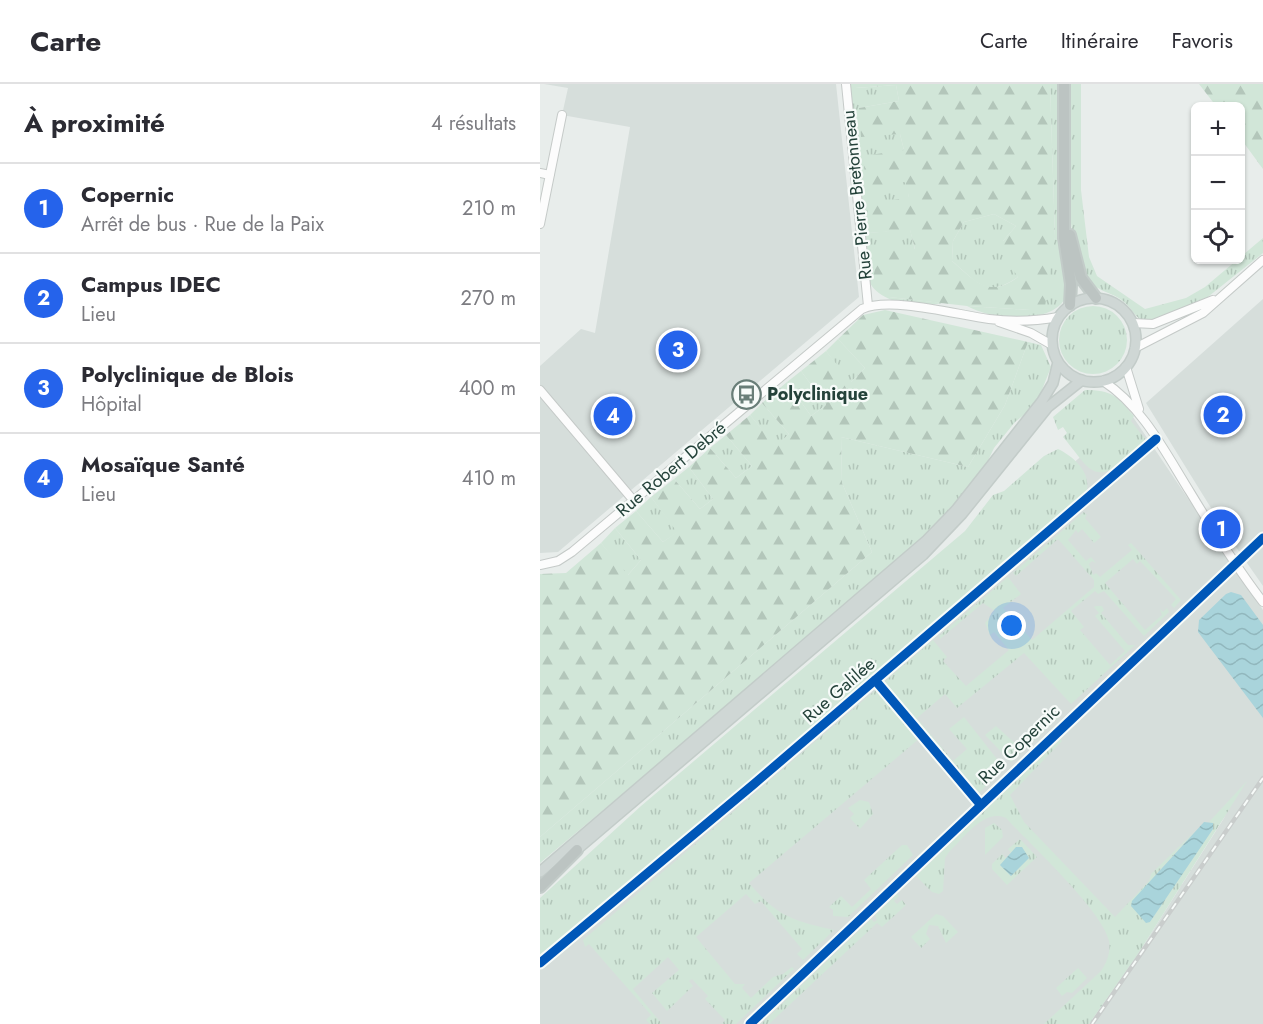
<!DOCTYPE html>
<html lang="fr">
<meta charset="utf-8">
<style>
body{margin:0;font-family:Jost,sans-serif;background:#f2f2f3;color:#2b2b33}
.controls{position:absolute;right:18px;top:18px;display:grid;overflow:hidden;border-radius:9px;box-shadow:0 2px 4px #0004}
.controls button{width:54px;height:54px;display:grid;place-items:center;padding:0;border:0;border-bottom:2px solid #e1e1e2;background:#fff;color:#2b2b33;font:30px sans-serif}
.you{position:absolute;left:472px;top:542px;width:21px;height:21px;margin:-15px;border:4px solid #fff;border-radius:50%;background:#1a73e8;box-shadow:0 0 0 9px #1a73e833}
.badge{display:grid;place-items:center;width:39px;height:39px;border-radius:50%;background:#2563eb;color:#fff;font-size:20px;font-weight:700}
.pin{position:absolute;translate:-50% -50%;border:3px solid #fff;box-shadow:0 2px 6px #0006}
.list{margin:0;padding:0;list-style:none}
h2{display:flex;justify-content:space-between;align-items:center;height:78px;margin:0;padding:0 24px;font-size:26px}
h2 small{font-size:20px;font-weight:400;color:#7c7c81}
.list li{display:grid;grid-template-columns:39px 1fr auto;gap:18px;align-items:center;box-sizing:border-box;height:90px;padding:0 24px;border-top:2px solid #e1e1e2}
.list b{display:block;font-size:22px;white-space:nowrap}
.list p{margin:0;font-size:20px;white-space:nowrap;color:#7c7c81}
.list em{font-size:20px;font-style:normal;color:#7c7c81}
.icon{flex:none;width:33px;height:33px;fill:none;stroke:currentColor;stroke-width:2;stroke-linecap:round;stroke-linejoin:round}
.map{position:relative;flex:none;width:723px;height:940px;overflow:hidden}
header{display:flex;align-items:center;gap:36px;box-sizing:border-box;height:84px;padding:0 30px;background:#fff;border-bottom:2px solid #e1e1e2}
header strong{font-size:28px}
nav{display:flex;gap:33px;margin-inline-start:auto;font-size:21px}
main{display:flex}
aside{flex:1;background:#fff}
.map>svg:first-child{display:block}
</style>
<header>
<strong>Carte</strong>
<nav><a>Carte</a><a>Itinéraire</a><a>Favoris</a></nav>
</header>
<main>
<aside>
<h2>À proximité<small>4 résultats</small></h2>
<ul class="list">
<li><span class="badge">1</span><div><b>Copernic</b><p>Arrêt de bus · Rue de la Paix</p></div><em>210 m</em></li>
<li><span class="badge">2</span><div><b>Campus IDEC</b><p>Lieu</p></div><em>270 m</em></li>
<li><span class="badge">3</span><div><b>Polyclinique de Blois</b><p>Hôpital</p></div><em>400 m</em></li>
<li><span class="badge">4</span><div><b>Mosaïque Santé</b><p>Lieu</p></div><em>410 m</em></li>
</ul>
</aside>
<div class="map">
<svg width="723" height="940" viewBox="0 0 723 940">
<defs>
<pattern id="grass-tufts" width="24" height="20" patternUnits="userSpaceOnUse" patternTransform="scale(1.5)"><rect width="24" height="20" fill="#d1e6d8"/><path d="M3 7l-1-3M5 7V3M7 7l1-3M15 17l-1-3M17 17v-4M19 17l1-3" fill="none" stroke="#b3c6ba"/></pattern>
<pattern id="forest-firs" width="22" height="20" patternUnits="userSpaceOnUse" patternTransform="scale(1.5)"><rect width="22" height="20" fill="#d1e6d8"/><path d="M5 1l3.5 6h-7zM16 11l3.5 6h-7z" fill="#b3c6ba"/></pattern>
<pattern id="water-waves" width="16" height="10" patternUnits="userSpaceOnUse" patternTransform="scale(1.5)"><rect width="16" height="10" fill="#a9d4db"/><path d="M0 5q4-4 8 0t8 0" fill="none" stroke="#91b7bd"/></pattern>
</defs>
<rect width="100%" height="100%" fill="#e8edeb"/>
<path fill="#d6dedb" d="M4,0h292l23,213 -301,255 -18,1v-187l41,-37 14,4 35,-206 -68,-12 6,-27z
M723,215v287l-34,-49 -83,-134z
M591,330l132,196v414h-174l47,-67 90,-142 -132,176 -37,33h-517v-108z"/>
<path fill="url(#grass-tufts)" d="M310,0h5l1,4 40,-3 3,16 -40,7 41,26 4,16 5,48 -40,35 41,-4 5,21 -26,47 54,6c-23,5 -62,1 -73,-20z
M510,0h10l8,208c-10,35 -77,28 -101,14l63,4 25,-73z
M529,0h12v106l8,67 8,19 48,33 41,-11 19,-11 58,-49v15l-59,47 -16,9 -42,14c-12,-6 -14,-15 -23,-22 -11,-9 -26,-9 -35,-22 -27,-36 -19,-148 -19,-195z
M454,130l22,12 -13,15 15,36c-32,22 -41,5 -66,-16l1,-20 11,-19z
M519 256a34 34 0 1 1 68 0a34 34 0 1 1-68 0Z
M298,255l27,29 -15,15 -24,-32z
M488,258l13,3 10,22 -15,38 -21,17 -21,26 -10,21 -54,63 -105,92 -285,239v-26l332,-285 -30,-69 -1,-46 127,30 37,-62z
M261,287l25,34 -15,11 -24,-34z
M545,306c27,0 32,6 49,26l-3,5 14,18c-4,9 -12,14 -20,21 -33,28 -39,3 -62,-23l4,-4 -4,-6 -5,3 -5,-13z
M222,319l27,31 -13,13 -26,-32z
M186,351l26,31 -16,12 -26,-30z
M518,365c17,8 36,26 27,46l-545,465v-62l101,-92 324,-275 28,-36 11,-4 40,-35z
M149,383l24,32 -13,10 -26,-30z
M111,413l27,35 -15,10 -27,-31z
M544,428l3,3 -2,3 16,19 -7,6 -12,-14 -4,4 -2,-3 -8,10 18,21 5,-4 5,6 -4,-2 -3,3 4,11 3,-2 4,4 32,-27 -4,-5 3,-2 50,57 -7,8 -3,-3 5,-6 -36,-38 -3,3 -4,-5 -28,24 40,47 17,-15 -2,-6 3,3 4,-4 2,4 -25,24 -40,-45 -6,3 -3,-3 -24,20 13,16 -4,3 30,35 15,-14 -30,-35 4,-3 -5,-6 2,-1h6l2,4 -3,3 27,32h7l-64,59 -47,-51 -67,55 -12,-14 -28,24 36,43 14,-12 -18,-20 15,-12 40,51 -26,26 -95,-111 50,-43 14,17 -4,4 23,25 43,-36 -15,-18 -4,3 -5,-12 10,-12 -12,-8 -43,36 -1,-3 69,-59 13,17 -18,14 29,32 62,-53v-7l-36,-41 -42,37 -3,-3z
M75,444l26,32 -14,16 -26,-33z
M338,604l42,50 -171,145c29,34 43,37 85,47l-31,30 -6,-6 5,-5 -41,-48 -6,3 -9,-10 -50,43 39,47h10l-3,4 9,10 22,-21 10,-3 9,-7 2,2 -58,55h-14l3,-4 -20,-21 3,-3 -16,-17 -3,2 4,5 -26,25 -15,-18 27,-23 -11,-13 -35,32 29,35h-12l-4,-4 5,-5 -62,-71 -4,3 -2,-7z
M517,629l3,3 -49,46 -26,-27 11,-9 22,20z
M520,655l2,2 -52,54 14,27 91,95 34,-36 2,-7 44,-43 -41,46 -4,45 63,-98 -4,-2 38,-41 -111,176 -47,67h-45l57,-53c6,-9 10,-19 8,-30 -6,-30 -80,-98 -103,-123 -22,-10 -42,20 -57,34l-4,6 -2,33 -4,3 -7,-2 -16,-16z
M320,716l9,2 4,12 -13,15 -10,-11 4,-4 -6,-6z
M454,739l8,7 1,7 -18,18v-27z
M480,755l17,18 -30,28 -15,-16v-5l10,-10 4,4 -6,7 16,-18 -5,6 -3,-4z
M362,761h5l6,10 -65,62 -15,-1v-6l-4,-3 12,-11 11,11 19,-18 -7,-9z
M357,810l2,2 -5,5 3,3 5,-4 4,5 -24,22 -5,-4 -108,101h-8l110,-105 3,3 3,-2 -2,-5z
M396,830l7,2 15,16 -12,11 -8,-17 -9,-1 -3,9 4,5 -9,9 -10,-11z
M538,884l9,10 -15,15 -5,-1 -5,4 -6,-8z"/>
<path fill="url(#forest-firs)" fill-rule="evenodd" d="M315,0h195l5,153 -10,70 -15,3 -63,-4 -78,-9 -14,-13 -1,-33 41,-2 -5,-19 -41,3 -2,-28 42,-8 -4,-15 -39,5 -3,-31 41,-6 -4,-16 -39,3 -2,-29 40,-7 -3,-16 -41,3zM454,130l22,12 -13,15 -8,2 23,34c-29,22 -43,4 -66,-16l1,-20 11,-19z
M659,0h64v85l-22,-30 -1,-33h-24z
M345,226l143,32 -23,63 -37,62 -127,-30 1,46 30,69 -332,285v-263l26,-1 35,-30 27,32 13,-15 -26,-32 21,-17 27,31 14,-10 -26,-35 23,-18 26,30 13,-10 -24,-32 21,-19 26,30 16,-12 -26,-31 24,-20 26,31 13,-12 -27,-31 25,-21 24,34 15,-11 -25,-34 25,-20 25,31 14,-14 -27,-29 25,-24z"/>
<path fill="url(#water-waves)" d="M691,508l10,3 22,30v93l-65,-86 1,-12 27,-26z
M664,738l9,1v6l-63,93 -4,1 -15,-17 1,-5z
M476,763h6l7,11 -18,18 -11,-11z"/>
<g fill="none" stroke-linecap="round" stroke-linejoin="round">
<defs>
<path id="minor" d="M306,0l22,222
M0,89l10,2
M0,140l22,-109
M459,238l32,11 21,12
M593,239l20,1 60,-24
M595,264l68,-35 60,-53
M586,283l13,42
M563,297c40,26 62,71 87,111 23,38 46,75 73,110
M0,306l94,111
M0,481l18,-4 14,-9 290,-243c28,-13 96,6 127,10 23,3 47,2 69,-2
M335,596l105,124
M0,879l214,-179 402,-345
M210,940l513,-486"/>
<path id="major" d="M512 256a42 42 0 1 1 84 0a42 42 0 1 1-84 0Z
M33,769l350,-298 39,-41 86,-107 34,-27
M0,788l387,-332 29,-30 86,-109 11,-18 5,-21"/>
<path id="highway" d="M524,0v154l7,46 -1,21
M530,151l11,43 15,20
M0,803l37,-37"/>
</defs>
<use href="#minor" stroke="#c5cac8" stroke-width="10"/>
<use href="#major" stroke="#c3ccc9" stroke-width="12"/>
<use href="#highway" stroke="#c3ccc9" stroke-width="14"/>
<use href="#minor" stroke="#fcfcfc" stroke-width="8"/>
<use href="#major" stroke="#cfd7d5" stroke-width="9"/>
<use href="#highway" stroke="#bcc4c2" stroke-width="10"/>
<defs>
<path id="rail" d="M552,940l171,-246"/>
</defs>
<use href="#rail" stroke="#c9cdcc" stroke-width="4.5"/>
<use href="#rail" stroke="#f7fbf9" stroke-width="2" stroke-dasharray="7" stroke-linecap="butt"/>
<defs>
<path id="cycleway" d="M335,596l105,124
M0,879l214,-179 402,-345
M210,940l513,-486"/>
</defs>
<use href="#cycleway" stroke="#f7fbf9" stroke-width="13"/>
<use href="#cycleway" stroke="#0057b8" stroke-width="9"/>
</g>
<defs>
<symbol id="bus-ring" viewBox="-11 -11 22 22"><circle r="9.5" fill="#f7fbf9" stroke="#697e78" stroke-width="1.5"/><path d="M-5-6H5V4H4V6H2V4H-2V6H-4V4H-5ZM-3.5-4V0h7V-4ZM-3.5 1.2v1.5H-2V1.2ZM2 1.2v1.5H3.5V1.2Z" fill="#697e78"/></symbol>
</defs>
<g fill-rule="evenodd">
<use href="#bus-ring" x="190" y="294" width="33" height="33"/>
</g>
<g text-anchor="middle" stroke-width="4.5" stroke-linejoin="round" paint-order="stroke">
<g font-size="18" fill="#24423a" stroke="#f7fbf9">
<text transform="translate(317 111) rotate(-96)" y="6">Rue Pierre Bretonneau</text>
<text transform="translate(131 385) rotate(-40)" y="6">Rue Robert Debré</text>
<text transform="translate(299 606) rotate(-41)" y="6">Rue Galilée</text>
<text transform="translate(479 660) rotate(-44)" y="6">Rue Copernic</text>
</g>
<g font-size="18" font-weight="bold" fill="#24423a" stroke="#f7fbf9" text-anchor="start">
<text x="227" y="316">Polyclinique</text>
</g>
</g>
</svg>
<div class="controls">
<button>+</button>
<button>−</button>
<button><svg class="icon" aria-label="locate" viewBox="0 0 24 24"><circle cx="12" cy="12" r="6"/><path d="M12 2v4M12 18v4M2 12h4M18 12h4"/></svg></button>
</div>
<div class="you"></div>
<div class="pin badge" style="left:681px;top:445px">1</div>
<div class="pin badge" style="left:683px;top:331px">2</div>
<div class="pin badge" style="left:138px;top:266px">3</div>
<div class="pin badge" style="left:73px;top:332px">4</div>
</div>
</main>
